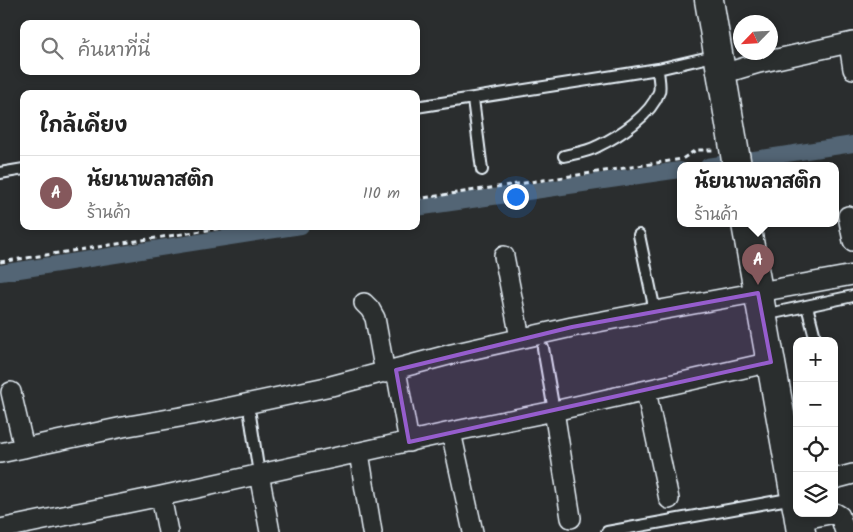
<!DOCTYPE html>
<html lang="th">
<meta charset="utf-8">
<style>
body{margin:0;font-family:Kalam,"Playpen Sans Thai",sans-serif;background:#f2f2f2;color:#222}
.controls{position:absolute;right:15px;bottom:15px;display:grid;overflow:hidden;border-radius:10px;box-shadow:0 2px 8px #0003}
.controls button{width:45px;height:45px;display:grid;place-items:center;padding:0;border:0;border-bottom:1px solid #e0e0e0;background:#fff;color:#222;font:25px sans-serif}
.compass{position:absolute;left:733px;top:15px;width:45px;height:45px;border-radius:50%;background:#fff;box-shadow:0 2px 8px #0003;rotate:245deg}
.you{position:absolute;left:515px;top:196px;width:18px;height:18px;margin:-12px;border:4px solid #fff;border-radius:50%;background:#1a73e8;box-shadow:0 0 0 8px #1a73e833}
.badge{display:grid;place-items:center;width:32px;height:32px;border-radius:50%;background:#85585c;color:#fff;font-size:16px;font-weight:700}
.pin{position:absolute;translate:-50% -41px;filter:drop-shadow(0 1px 2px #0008)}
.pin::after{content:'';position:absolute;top:26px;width:18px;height:15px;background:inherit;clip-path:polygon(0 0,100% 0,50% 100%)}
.popup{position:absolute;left:677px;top:162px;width:162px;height:65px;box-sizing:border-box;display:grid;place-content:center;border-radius:10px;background:#fff;filter:drop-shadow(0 1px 4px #0005);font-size:16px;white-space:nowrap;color:#767676}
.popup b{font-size:19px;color:#222}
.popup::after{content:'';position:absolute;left:50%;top:100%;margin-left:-10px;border:10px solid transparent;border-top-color:#fff}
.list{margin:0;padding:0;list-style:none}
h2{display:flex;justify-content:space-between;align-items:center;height:65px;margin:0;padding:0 20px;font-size:21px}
h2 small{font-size:16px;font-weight:400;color:#767676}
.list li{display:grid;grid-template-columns:32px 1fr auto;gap:15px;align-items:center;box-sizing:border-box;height:75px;padding:0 20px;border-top:1px solid #e0e0e0}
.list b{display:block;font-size:19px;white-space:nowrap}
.list p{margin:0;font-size:16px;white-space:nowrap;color:#767676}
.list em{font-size:16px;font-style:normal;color:#767676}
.icon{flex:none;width:28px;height:28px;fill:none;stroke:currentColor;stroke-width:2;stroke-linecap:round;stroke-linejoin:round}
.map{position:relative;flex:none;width:853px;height:532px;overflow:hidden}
.search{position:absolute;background:#fff;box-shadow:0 2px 8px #0003;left:20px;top:20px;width:400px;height:55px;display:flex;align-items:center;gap:12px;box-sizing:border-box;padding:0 18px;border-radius:10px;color:#767676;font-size:19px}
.panel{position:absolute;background:#fff;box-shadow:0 2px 8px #0003;left:20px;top:90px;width:400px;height:140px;border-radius:10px}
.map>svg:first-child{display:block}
</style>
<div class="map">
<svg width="853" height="532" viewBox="0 0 853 532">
<rect width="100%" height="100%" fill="#2a2d2e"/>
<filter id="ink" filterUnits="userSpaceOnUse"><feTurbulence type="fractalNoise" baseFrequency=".02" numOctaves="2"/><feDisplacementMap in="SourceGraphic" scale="10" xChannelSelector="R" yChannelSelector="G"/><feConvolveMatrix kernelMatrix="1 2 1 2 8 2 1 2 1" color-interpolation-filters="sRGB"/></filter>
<g filter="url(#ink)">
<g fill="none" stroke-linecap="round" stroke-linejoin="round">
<path stroke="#526575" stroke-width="16" d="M708,166l145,-22
M416,208l264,-38
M0,273l301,-47"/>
<defs>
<path id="lane" d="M473,99l9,71
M416,107l242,-38 60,-14
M564,156c12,-3 23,-4 34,-10 21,-10 53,-31 61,-54 2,-6 -1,-16 -1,-23
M0,173l24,-4
M639,235l16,76
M807,306l9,35
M764,315l89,-19
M543,348l11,63
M250,415l9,59
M607,532l187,-34"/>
<path id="street" d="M849,44l4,25
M722,74l37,-11 94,-21
M848,216l5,25
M504,256l16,82
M364,303l6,6 5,9 10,55
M396,370l13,72
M646,391l23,108
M11,392l13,56
M554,411l17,107
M451,432l22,100
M0,453l123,-26 80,-14 128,-27 121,-32 120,-27 83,-16 198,-36
M359,453l13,79
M259,474l11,58
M834,479l19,-5
M161,496l7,36
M799,520l36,-7 5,3 5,16
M0,529l161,-33 290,-64 103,-21 217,-49"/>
<path id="secondary" d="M709,0l28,166
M746,224l51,284
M798,513l3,19"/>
</defs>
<use href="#lane" stroke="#e8f1f8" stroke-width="14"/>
<use href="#street" stroke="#e8f1f8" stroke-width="22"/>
<use href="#secondary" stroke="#e8f1f8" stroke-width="31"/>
<path stroke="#e8f1f8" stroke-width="3" stroke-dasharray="5 4" stroke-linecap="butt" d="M416,199l209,-31 57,-9 14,-9h17
M0,262l234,-36"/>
<use href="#lane" stroke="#2a2d2e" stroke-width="10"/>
<use href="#street" stroke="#2a2d2e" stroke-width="19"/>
<use href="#secondary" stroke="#2a2d2e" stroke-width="28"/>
</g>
</g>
<path fill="#965dcd" fill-opacity="0.2" stroke="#965dcd" stroke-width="4" stroke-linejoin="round" d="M758,293l13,69 -362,80 -13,-72 176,-43z"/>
</svg>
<div class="controls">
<button>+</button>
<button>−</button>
<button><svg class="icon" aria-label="locate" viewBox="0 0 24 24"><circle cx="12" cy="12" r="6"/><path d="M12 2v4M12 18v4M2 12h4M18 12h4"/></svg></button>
<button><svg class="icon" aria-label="layers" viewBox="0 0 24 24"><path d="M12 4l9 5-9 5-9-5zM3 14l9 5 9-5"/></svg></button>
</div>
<svg class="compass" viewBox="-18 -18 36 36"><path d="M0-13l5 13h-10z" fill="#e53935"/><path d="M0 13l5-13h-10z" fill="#767676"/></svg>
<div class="you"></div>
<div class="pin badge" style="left:758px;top:285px">A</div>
<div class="popup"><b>นัยนาพลาสติก</b>ร้านค้า</div>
<div class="search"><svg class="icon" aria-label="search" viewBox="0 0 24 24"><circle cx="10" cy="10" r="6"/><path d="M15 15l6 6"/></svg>ค้นหาที่นี่</div>
<section class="panel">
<h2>ใกล้เคียง<small></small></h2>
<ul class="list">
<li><span class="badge">A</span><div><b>นัยนาพลาสติก</b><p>ร้านค้า</p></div><em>110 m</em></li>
</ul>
</section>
</div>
